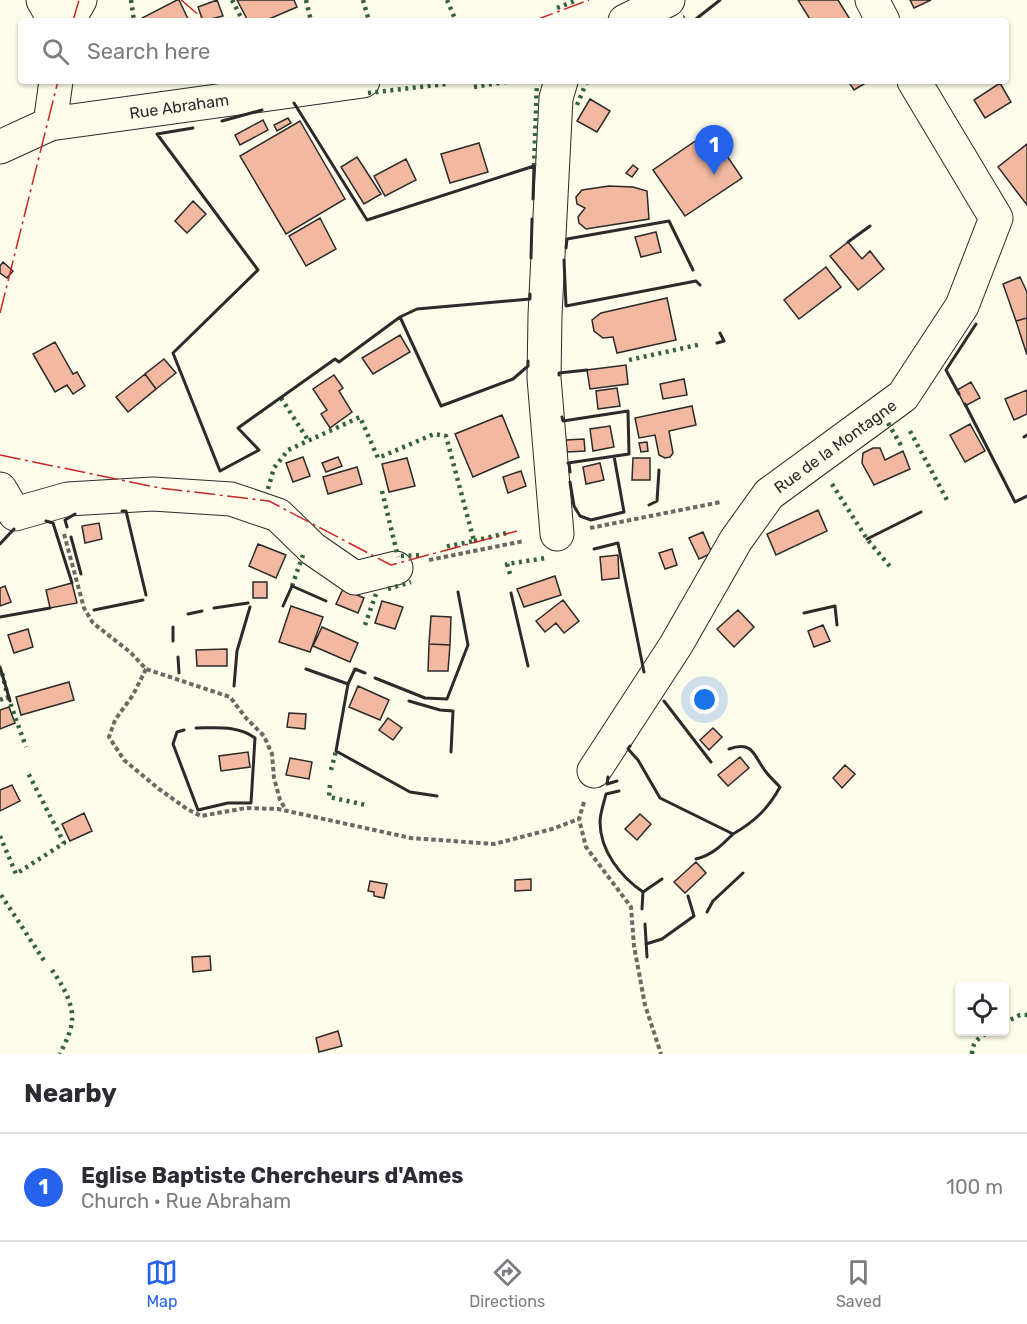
<!DOCTYPE html>
<meta charset="utf-8">
<style>
body{margin:0;font-family:Rubik,sans-serif;background:#f7f7f7;color:#2b2b33}
.controls{position:absolute;right:18px;bottom:18px;display:grid;overflow:hidden;border-radius:6px;box-shadow:0 2px 4px #0004}
.controls button{width:54px;height:54px;display:grid;place-items:center;padding:0;border:0;border-bottom:2px solid #e1e1e2;background:#fff;color:#2b2b33;font:30px sans-serif}
.you{position:absolute;left:705px;top:700px;width:21px;height:21px;margin:-15px;border:4px solid #fff;border-radius:50%;background:#1a73e8;box-shadow:0 0 0 9px #1a73e833}
.badge{display:grid;place-items:center;width:39px;height:39px;border-radius:50%;background:#2563eb;color:#fff;font-size:20px;font-weight:700}
.pin{position:absolute;translate:-50% -50px;filter:drop-shadow(0 2px 3px #0008)}
.pin::after{content:'';position:absolute;top:32px;width:21px;height:18px;background:inherit;clip-path:polygon(0 0,100% 0,50% 100%)}
.list{margin:0;padding:0;list-style:none}
h2{display:flex;justify-content:space-between;align-items:center;height:78px;margin:0;padding:0 24px;font-size:26px}
h2 small{font-size:20px;font-weight:400;color:#7c7c81}
.list li{display:grid;grid-template-columns:39px 1fr auto;gap:18px;align-items:center;box-sizing:border-box;height:108px;padding:0 24px;border-top:2px solid #e1e1e2}
.list b{display:block;font-size:22px;white-space:nowrap}
.list p{margin:0;font-size:20px;white-space:nowrap;color:#7c7c81}
.list em{font-size:20px;font-style:normal;color:#7c7c81}
.icon{flex:none;width:33px;height:33px;fill:none;stroke:currentColor;stroke-width:2;stroke-linecap:round;stroke-linejoin:round}
.map{position:relative;flex:none;width:1027px;height:1054px;overflow:hidden}
.search{position:absolute;background:#fff;box-shadow:0 2px 4px #0004;left:18px;right:18px;top:18px;height:66px;display:flex;align-items:center;gap:15px;box-sizing:border-box;padding:0 21px;border-radius:6px;color:#7c7c81;font-size:22px}
.sheet{height:186px;background:#fff}
nav{display:flex;justify-content:space-around;align-items:center;box-sizing:border-box;height:84px;border-top:2px solid #e1e1e2;background:#fff;font-size:16px;color:#7c7c81}
nav a{display:grid;justify-items:center;gap:3px}
nav .on{color:#2563eb}
.map>svg:first-child{display:block}
</style>
<div class="map">
<svg width="1027" height="1054" viewBox="0 0 1027 1054">
<rect width="100%" height="100%" fill="#fdfbea"/>
<path fill="#f2b8a0" stroke="#2b2b2b" stroke-width="1.5" d="M177,0h2l10,21h-46l-1,-3z
M217,0l6,16 -20,5 -5,-14z
M237,0h57l3,7 -28,12v2h-21z
M798,0h40l13,21h-40z
M910,0h21l-17,8z
M848,81h21l-15,9z
M1000,83l11,19 -26,16 -11,-18z
M590,99l20,12 -13,21 -20,-11z
M288,118l3,5 -14,8 -3,-6z
M263,120l5,10 -28,15 -5,-10z
M300,121l45,78 -59,35 -46,-78z
M710,131l32,47 -57,38 -32,-46z
M479,143l9,29 -38,11 -9,-29z
M1027,144v61l-29,-38z
M357,157l24,37 -17,10 -23,-37z
M406,159l10,21 -31,16 -11,-20z
M633,165l5,4 -6,8 -6,-4z
M609,186l24,1 14,4 2,28 -63,10 -7,-6 -1,-6 7,-9 -8,-4 -1,-7 6,-7z
M193,201l13,13 -19,19 -12,-12z
M320,218l16,31 -30,17 -17,-30z
M656,232l5,20 -20,5 -6,-20z
M848,242l14,17 8,-8 14,18 -26,21 -28,-34z
M3,262l10,9 -6,7 -7,-5v-7z
M826,267l15,20 -42,32 -15,-19z
M1020,277l7,15v26l-11,3 -13,-37z
M667,298l9,42 -59,13 -4,-16 -10,1 -9,-7 -2,-11 9,-7z
M1027,318v37l-11,-34z
M400,335l10,17 -37,22 -11,-16z
M55,342l18,32 4,-2 8,14 -12,8 -6,-9 -12,7 -22,-38z
M164,359l12,14 -20,16 -11,-15z
M626,365l2,19 -38,5 -3,-19z
M145,374l11,15 -28,23 -12,-15z
M334,375l9,13 -4,3 13,21 -22,16 -9,-14 6,-4 -14,-21z
M684,379l3,16 -24,4 -3,-15z
M971,382l9,16 -15,8 -8,-16z
M617,388l3,18 -22,3 -2,-18z
M1027,390v24l-13,6 -9,-21z
M692,406l4,19 -27,6 4,22 -3,4 -5,1 -6,-3 -4,-20 -16,3 -4,-20z
M502,415l17,42 -46,20 -18,-43z
M970,424l15,27 -20,11 -15,-27z
M610,426l4,21 -21,4 -3,-22z
M584,439l1,12 -18,1 -1,-12z
M647,442l1,9 -7,1 -2,-9z
M873,448h7l5,12 18,-9 7,18 -36,16 -12,-22 1,-10z
M303,457l7,19 -17,6 -7,-19z
M338,457l4,9 -16,6 -4,-9z
M407,458l8,28 -26,6 -7,-28z
M633,458h17v22h-18z
M600,463l4,17 -18,4 -3,-17z
M357,467l5,17 -34,10 -5,-17z
M521,471l5,15 -18,7 -5,-16z
M818,510l9,21 -51,24 -9,-21z
M99,523l3,16 -17,4 -3,-17z
M703,532l9,21 -13,6 -10,-21z
M258,544l28,11 -10,23 -27,-12z
M672,549l5,16 -12,4 -6,-16z
M618,555l1,23 -17,2 -2,-23z
M555,576l6,19 -37,12 -7,-18z
M253,582h14v16h-14z
M72,583l5,20 -27,5 -4,-18z
M5,586l6,16 -11,4v-18z
M343,589l21,9 -6,15 -22,-9z
M563,600l16,21 -15,12 -8,-10 -11,9 -9,-11z
M382,601l21,6 -8,22 -20,-6z
M291,606l32,11 -13,35 -31,-10z
M738,610l16,17 -20,20 -17,-18z
M431,616l20,1 -1,28 -21,-1z
M823,625l7,16 -16,6 -6,-16z
M322,627l36,16 -8,19 -37,-16z
M28,629l5,18 -19,6 -6,-18z
M429,644l21,1 -2,26h-20z
M227,649v17h-30l-1,-16z
M69,682l5,18 -53,15 -5,-18z
M358,686l31,14 -9,20 -31,-13z
M9,707l6,16 -15,6v-19z
M289,713l17,1 -1,15 -18,-2z
M388,718l14,10 -9,12 -14,-10z
M713,728l9,9 -13,13 -9,-10z
M248,752l2,15 -29,4 -2,-15z
M740,757l9,11 -21,18 -10,-11z
M290,758l22,4 -3,17 -23,-4z
M845,765l10,9 -13,14 -9,-10z
M12,785l8,16 -20,10v-21z
M84,813l8,18 -22,10 -8,-17z
M640,814l11,10 -14,16 -12,-11z
M696,862l10,11 -21,20 -11,-11z
M531,879v11l-16,1v-11z
M370,881l17,3 -3,14 -10,-2v-4l-6,-1z
M210,956l1,14 -18,2 -1,-15z
M338,1031l4,15 -23,6 -3,-14z"/>
<g fill="none" stroke-linecap="round" stroke-linejoin="round">
<defs>
<path id="minor" d="M43,0l12,21
M872,0l11,21
M68,21l12,-21
M625,21l43,-21
M50,124l6,-43
M0,147l50,-23 313,-43
M0,489l15,25 53,-15 85,-5 78,5 47,16 35,34 42,29 41,-10
M557,534l-13,-156 1,-63 11,-217 5,-17
M594,771l82,-126 60,-105 33,-46 134,-98 59,-90 34,-88 -82,-137"/>
</defs>
<use href="#minor" stroke="#2b2b2b" stroke-width="35"/>
<path stroke="#6a6964" stroke-width="4" stroke-dasharray="4.5 3" stroke-linecap="butt" d="M590,528l131,-26
M64,534l20,74 9,15 37,29 16,17 84,28 16,21 18,18 8,18 2,24 6,22 6,10
M429,560l95,-19
M146,669l-13,26 -18,25 -6,17 15,23 35,29 28,20 14,7 45,-8 32,1 133,29 83,6 58,-15 27,-10
M584,802l-5,17 7,28 45,60 3,39 11,59 16,49"/>
<use href="#minor" stroke="#fdfbea" stroke-width="33"/>
<path stroke="#34623c" stroke-width="4.5" stroke-dasharray="3 4.5" stroke-linecap="butt" d="M131,0l3,21
M232,0l11,21
M306,0l5,21
M363,0l6,21
M447,0l9,21
M557,8l20,-8
M677,21l8,-4
M474,87l37,-6
M368,93l78,-9
M577,105l10,-24
M534,166l3,-85
M629,360l73,-16
M281,398l27,42
M888,423l14,24
M910,431l37,69
M832,484l35,55 25,30
M268,489l6,-21 14,-18 72,-33 18,41 56,-24 12,2 28,105 -30,6
M382,491l16,66
M474,541l33,-8
M401,556l21,-1
M510,574l-3,-10 39,-6
M292,586l11,-31
M388,589l23,-7
M365,625l12,-34
M8,697l18,50
M0,700l8,-3 -6,-24
M331,770l5,-19
M330,785l-1,12 37,8
M0,836l16,38 48,-31 -37,-72
M1,895l44,67
M52,970c11,16 24,37 19,57 -2,9 -7,18 -11,27
M1004,1023l16,-8h7
M972,1054c0,-12 7,-16 16,-22"/>
<path stroke="#2b2b2b" stroke-width="3" d="M696,19l24,-19
M294,103l73,117 167,-54 -1,33
M222,121l40,-11
M193,128l-36,6 101,136 -85,83 47,118 39,-21 -21,-22 97,-69 4,3 61,-45 17,-8 113,-10v-5
M848,242l22,-16
M566,248l1,-9 102,-18 24,49
M531,258l1,-39
M564,260l2,46 130,-25 4,4
M400,317l41,89 72,-27 15,-13v-5
M717,343l7,-2 -4,-8
M559,375v-2l28,-3
M959,394l-13,-24 30,-46
M965,404l50,98 12,-6
M562,417l1,4 65,-10 1,43 -61,9
M1024,437l3,-2
M569,463l1,9
M570,482l4,24 6,10 11,4 33,-8 -10,-56
M649,505l8,-4 2,-31
M122,511h4l20,84
M46,521l7,2 19,60
M67,527l-2,-7 10,-6
M71,537l10,37
M867,539l54,-27
M0,544l14,-15
M594,549l24,-6 26,129
M511,593l17,73
M283,606l9,-20 34,15
M214,608l34,-5
M94,610l49,-10
M804,613l31,-7 2,19
M188,614l14,-3
M0,617l50,-9
M173,641v-14
M178,657l1,16
M0,667l10,34
M306,669l42,15
M365,673l-10,-4 -7,15 -12,67 74,41 27,4
M375,678l50,20 22,1 21,-54 -10,-53
M234,686l3,-35 13,-44
M409,701l31,9 13,1 -2,41
M664,701l47,61
M184,730l-7,2 -4,12 25,66 30,-7h23l4,-65c-17,-13 -39,-10 -59,-10
M630,746l-2,3 10,11 22,38 73,36c21,-12 35,-25 47,-47 -5,-5 -10,-10 -14,-15 -12,-15 -12,-32 -37,-23
M608,777l-1,7 10,-3
M619,791l-13,3c-2,9 -6,19 -6,28 0,29 21,55 43,70
M696,859c16,-4 25,-13 37,-25
M642,909l1,-17 19,-13
M707,912l6,-11 30,-28
M645,924l2,33
M646,944l16,-5 32,-23 -6,-20"/>
<path stroke="#c62828" stroke-width="1.5" stroke-dasharray="21 4.5 3 4.5" stroke-linecap="butt" d="M181,0l25,21
M73,21l6,-21
M533,21l56,-21
M0,313l58,-232
M0,455l160,33 109,13 122,64 126,-34"/>
</g>
<g text-anchor="middle" stroke-width="4.5" stroke-linejoin="round" paint-order="stroke">
<g font-size="16" fill="#2b2b2b" stroke="#fdfbea">
<text transform="translate(179 106) rotate(-8)" y="6">Rue Abraham</text>
<text transform="translate(835 446) rotate(-36)" y="6">Rue de la Montagne</text>
</g>
</g>
</svg>
<div class="controls">
<button><svg class="icon" aria-label="locate" viewBox="0 0 24 24"><circle cx="12" cy="12" r="6"/><path d="M12 2v4M12 18v4M2 12h4M18 12h4"/></svg></button>
</div>
<div class="you"></div>
<div class="pin badge" style="left:714px;top:175px">1</div>
<div class="search"><svg class="icon" aria-label="search" viewBox="0 0 24 24"><circle cx="10" cy="10" r="6"/><path d="M15 15l6 6"/></svg>Search here</div>
</div>
<section class="sheet">
<h2>Nearby<small></small></h2>
<ul class="list">
<li><span class="badge">1</span><div><b>Eglise Baptiste Chercheurs d'Ames</b><p>Church · Rue Abraham</p></div><em>100 m</em></li>
</ul>
</section>
<nav>
<a class="on"><svg class="icon" aria-label="map" viewBox="0 0 24 24"><path d="M3 6l6-2 6 2 6-2v14l-6 2-6-2-6 2zM9 4v14M15 6v14"/></svg>Map</a>
<a><svg class="icon" aria-label="directions" viewBox="0 0 24 24"><path d="M12 3l9 9-9 9-9-9zM9 14v-3h6M13 9l2 2-2 2"/></svg>Directions</a>
<a><svg class="icon" aria-label="saved" viewBox="0 0 24 24"><path d="M7 4h10v16l-5-4-5 4z"/></svg>Saved</a>
</nav>
